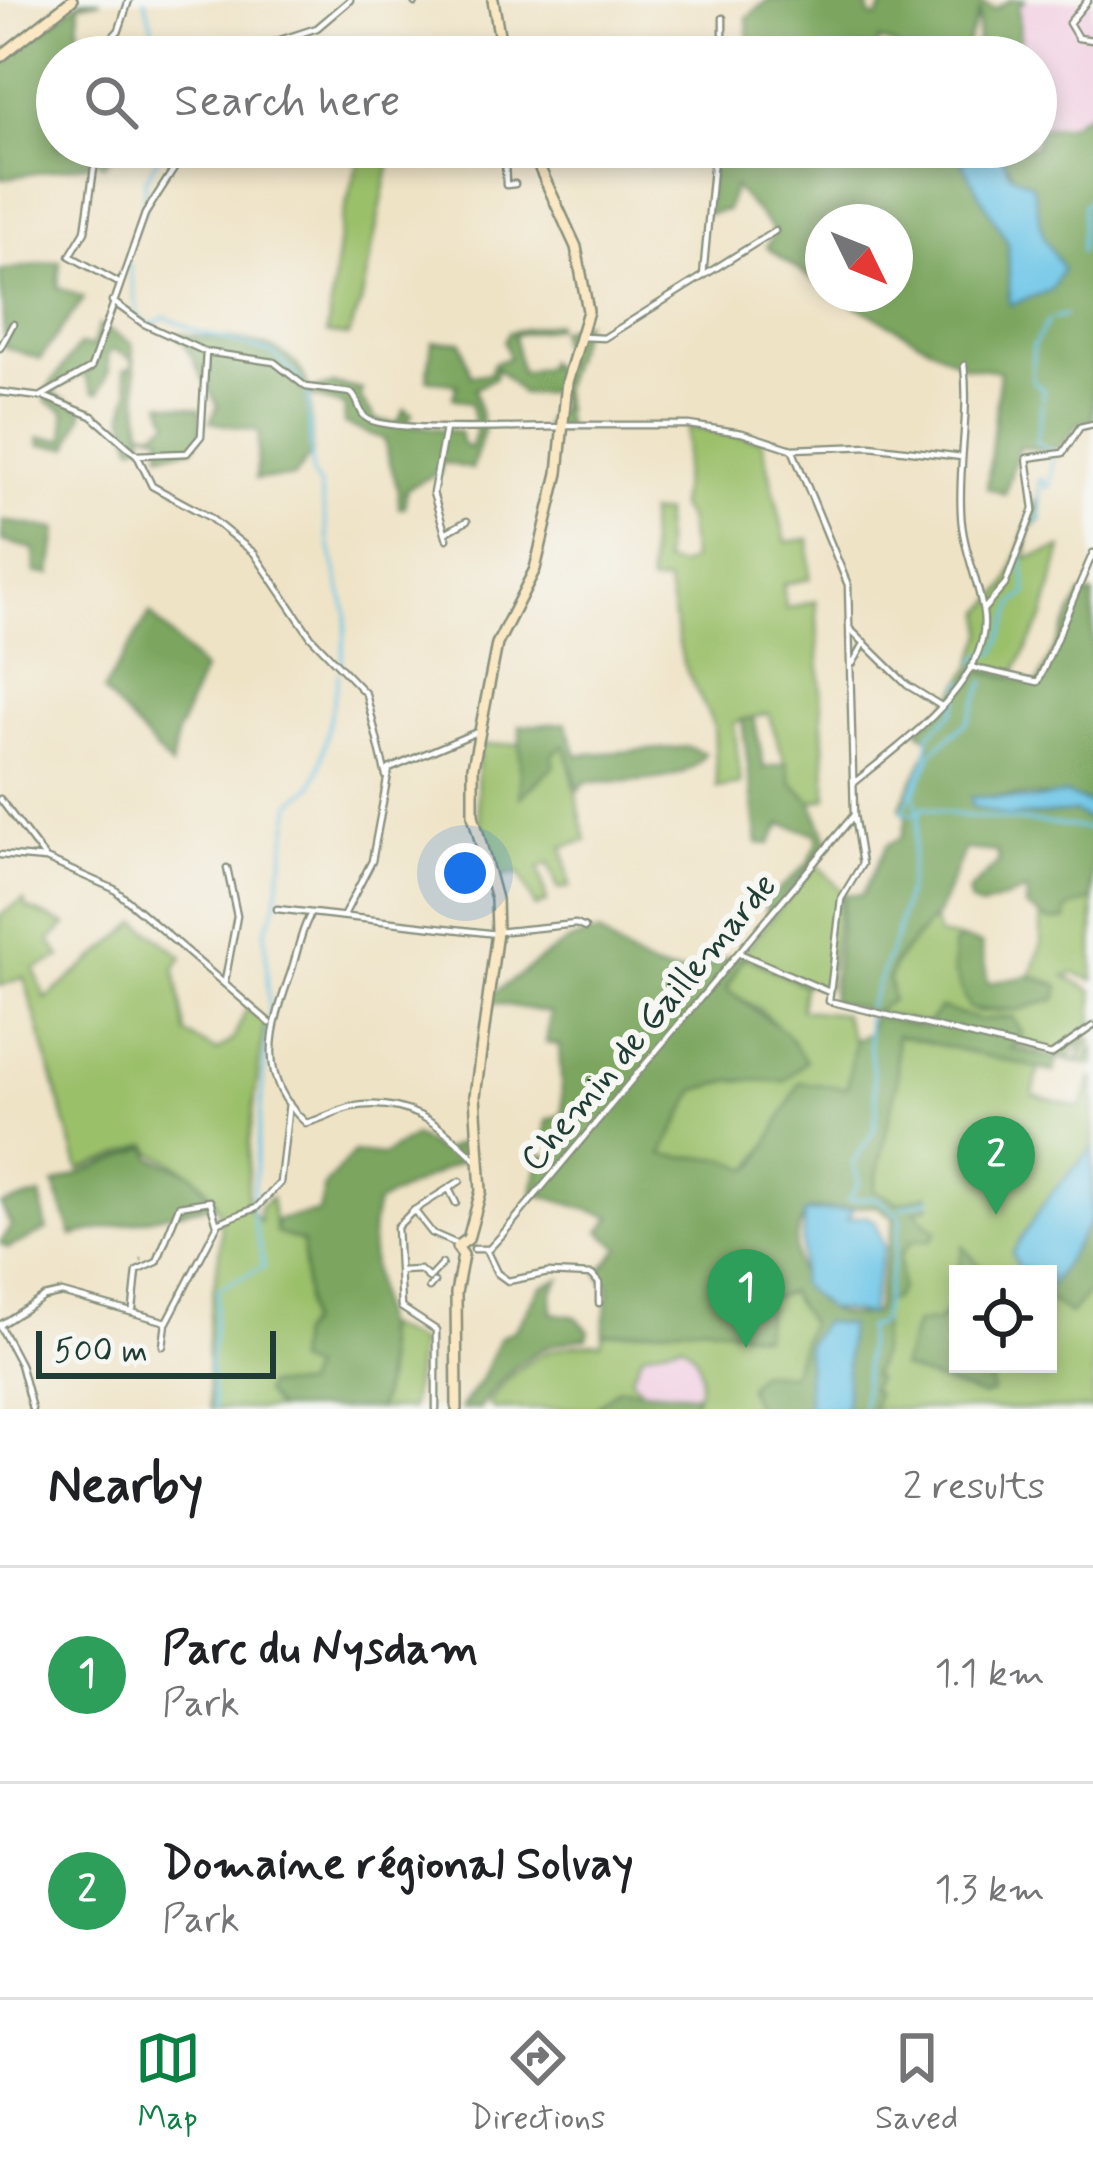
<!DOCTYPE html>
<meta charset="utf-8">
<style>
body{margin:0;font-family:Mynerve,sans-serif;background:#f2f2f2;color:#202124}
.controls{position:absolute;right:36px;bottom:36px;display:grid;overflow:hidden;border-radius:0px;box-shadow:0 6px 18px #0003}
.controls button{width:108px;height:108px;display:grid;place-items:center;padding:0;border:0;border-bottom:3px solid #e0e0e0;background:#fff;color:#202124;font:60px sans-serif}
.compass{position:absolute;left:805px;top:204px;width:108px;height:108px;border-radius:50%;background:#fff;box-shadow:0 6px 18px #0003;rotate:133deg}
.scale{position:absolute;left:36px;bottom:30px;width:240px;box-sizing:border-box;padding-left:12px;border:6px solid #1f3d34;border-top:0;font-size:33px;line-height:42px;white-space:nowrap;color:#1f3d34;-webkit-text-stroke:9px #f6f6f2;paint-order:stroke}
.you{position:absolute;left:465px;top:873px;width:42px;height:42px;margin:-30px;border:9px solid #fff;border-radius:50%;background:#1a73e8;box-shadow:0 0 0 18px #1a73e833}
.badge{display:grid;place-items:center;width:78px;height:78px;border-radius:50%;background:#0b8043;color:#fff;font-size:39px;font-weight:700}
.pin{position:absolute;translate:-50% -99px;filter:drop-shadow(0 3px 6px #0008)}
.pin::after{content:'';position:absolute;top:63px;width:42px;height:36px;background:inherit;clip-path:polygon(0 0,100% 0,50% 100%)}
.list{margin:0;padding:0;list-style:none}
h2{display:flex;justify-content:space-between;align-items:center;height:156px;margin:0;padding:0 48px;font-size:51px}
h2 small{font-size:39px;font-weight:400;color:#757577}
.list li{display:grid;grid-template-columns:78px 1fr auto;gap:36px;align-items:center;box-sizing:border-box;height:216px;padding:0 48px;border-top:3px solid #e0e0e0}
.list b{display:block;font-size:45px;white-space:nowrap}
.list p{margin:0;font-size:39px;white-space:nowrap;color:#757577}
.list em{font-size:39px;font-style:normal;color:#757577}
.icon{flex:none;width:66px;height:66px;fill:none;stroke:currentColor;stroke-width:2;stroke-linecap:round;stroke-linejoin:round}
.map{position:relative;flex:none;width:1093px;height:1409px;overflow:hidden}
.search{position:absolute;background:#fff;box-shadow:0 6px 18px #0003;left:36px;right:36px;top:36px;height:132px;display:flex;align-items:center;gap:30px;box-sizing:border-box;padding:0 42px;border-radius:66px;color:#757577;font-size:45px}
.sheet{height:588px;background:#fff}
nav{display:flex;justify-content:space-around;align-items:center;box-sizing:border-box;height:168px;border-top:3px solid #e0e0e0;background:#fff;font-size:33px;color:#757577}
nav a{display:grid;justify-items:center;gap:6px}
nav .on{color:#0b8043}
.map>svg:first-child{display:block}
</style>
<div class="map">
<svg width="1093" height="1409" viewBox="0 0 1093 1409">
<rect width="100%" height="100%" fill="#f6f6f2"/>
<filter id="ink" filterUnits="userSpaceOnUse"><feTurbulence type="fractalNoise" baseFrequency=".00833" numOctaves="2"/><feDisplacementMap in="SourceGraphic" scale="24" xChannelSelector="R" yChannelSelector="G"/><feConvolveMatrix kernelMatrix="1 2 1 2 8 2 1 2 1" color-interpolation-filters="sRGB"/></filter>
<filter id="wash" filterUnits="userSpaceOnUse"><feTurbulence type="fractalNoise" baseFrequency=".004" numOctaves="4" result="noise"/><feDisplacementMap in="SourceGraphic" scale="48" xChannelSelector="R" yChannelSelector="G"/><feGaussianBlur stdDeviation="2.7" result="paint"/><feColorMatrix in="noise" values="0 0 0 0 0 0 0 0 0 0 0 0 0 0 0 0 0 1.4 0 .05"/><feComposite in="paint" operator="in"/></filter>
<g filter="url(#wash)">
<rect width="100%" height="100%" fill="#efe3c6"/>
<path fill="#f2cfe2" d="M1025,0h68v110l-11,10 -46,8v-71h-22l6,-12 -1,-39z
M680,1343l16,9 5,13 -5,29 -52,-2 -13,-14 12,-25z"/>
<path fill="#9bc06b" stroke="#5d7e50" stroke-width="3" fill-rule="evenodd" d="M363,147h30l-32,156 -13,33 -21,-3 14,-111z
M688,427l74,13 24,102 23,-3 1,40 -27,5 3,25 30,-8 11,197 -15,4 -20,-19 -24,-70 -34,10 7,61 -24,4 -3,-62 -31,-63 -16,-80h-17l-2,-70h16v50l16,3 12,-6 -5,-42 -8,-10z
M1036,501l5,19 -13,9 -1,29 35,-10 -18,68 -32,61 -40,-12 12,-31v-23l23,-26z
M520,744l1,53 33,-31 -2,-11 13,-11 21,97 -23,6 7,40 -12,2 -9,-26 -10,5 8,34 -12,5 -16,-34 -25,5c-14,-47 -21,-84 -14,-133z
M817,864l25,27 -15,97 -25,-5 -60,-29z
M1093,886v94l-18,-7 -10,3 28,15v32l-35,29 -47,-8 2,-27 -33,3 -40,-12 -13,16 -52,-12 17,-24 -4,-8c8,-23 26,-49 46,-60l5,15 23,4 -9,6 23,67 42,-2 36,-27 -23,-7 10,-31v-29l24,4 2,-11z
M24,900l3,8 39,17 -16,16 11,16 -27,12 12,30 92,-77 45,35 -8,11 11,66 31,17 16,-11 15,-34 17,16 -16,122 -2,63 13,14 -1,-14 12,-9 5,35 27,9 4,81 -9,12 -3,27 15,7 -6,17 -39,7 12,16h-67c-2,-31 -4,-63 0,-95 10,-82 35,-122 -57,-161l-5,-9 -69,26 -55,-193 -24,9v-71z
M744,957l60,29 -3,24 42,4 12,31 -7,43 -38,-3 -60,84 -89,-14 35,-65 36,-10 53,1 8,-40 -34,-32 -34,-20z
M895,1021l161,37 24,-19 5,-2 7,3 -12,18 3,-19 -11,16 -11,2 23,4 9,-13v17l-36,-7 -3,14 -15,-3 -6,26 48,13 12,-31v332h-230l8,-83 30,-109 -27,-26 24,-118zM958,1274h90v90h-90z
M789,1292l20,31 -17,51 -33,-2 -11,15 8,22h-64c11,-25 15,-51 -11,-66l-38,10 -12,25 13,14 -26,-4 -23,21h-100l-7,-5c29,-43 62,-61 113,-61l2,-9 101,-10 59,12 6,-37z
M383,1326l36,16 -8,67h-33l8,-29z"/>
<path fill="#7ca65f" stroke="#4e724a" stroke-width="3" fill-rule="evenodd" d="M82,0h19l-22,4 -1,47 15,-2 -1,8h-35v90h70l1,6 -16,2 -8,10 -12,-8 -2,7 -89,15 -1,-116z
M768,0h98l4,16 7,2 10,-18h87l21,9 15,-9h15l-6,6 1,39 -6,12h-38l4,-48 -17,48h-63l-2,-10 -19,-7 -1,17h-156l1,-12 27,9 -3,-37z
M1093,110v309l-15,4c-17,30 -26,30 -59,23l-14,48 -18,-6 13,-117 -35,-5 -130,-72h60v-72h-72v65l-57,-40 9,-15 -41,-45 -7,23 -20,4 6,-67h270l-21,16 46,80 1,59c35,-6 32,-12 54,-33l-19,-31 -10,-33 -39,-58h41v-19l30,-2z
M60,261l-2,26 26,11 -44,61 -35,-12 -5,-76z
M584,322l-23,66 5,40 -20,4 -1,-10 14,-13 -3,-17 -34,2 -25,-26 -2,9 -20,12 9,42 -12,38 -30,-7 -2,10 -34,17 -1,18 -6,1c1,-24 -11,-45 -15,-69l-40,-15 1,-18 -32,-9 -3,-6 24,-7 28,6 -2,7 16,23 21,3 8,-14 7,5 -6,10 54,8 3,13 7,3 6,-15 -5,-30 -18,-5 4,-13 -30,-6 5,-37 29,-1 10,35 19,-3 4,-10 15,-5 -5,-17 5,-9 46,-9v5l-41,7 7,38 25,-6 1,-6 5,6 11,-4 -5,-32z
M99,325l33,18 10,87 11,2 16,-10 -7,-19 38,6v27l-7,13 -32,4v-19l-18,-3v11l-10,4 -9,-32 6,-23 -6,-21 9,-4 -1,-7 -18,-9 -7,4 2,17 -10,22 -6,-1 -9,-19 -34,18 34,20 -15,36 -29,-2 -1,-7 26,1 -1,-28 -18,-10 -1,-9 34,-47 14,1z
M179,334c40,6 115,1 128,51 5,21 3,47 5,68l-18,24 -38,2 3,-48 -49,-9 8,-16z
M3,521l54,8 -6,45 -16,-1 -1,-24 -32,-8z
M1081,594l12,1v210c-17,-13 -94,-8 -120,-8l36,20 66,-5 14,8 4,-4 -1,84 -25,9 -1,11 -17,1 -23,-14 1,-16 -46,16 -10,-4 -3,-11 31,-30 -2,-10 -32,-3 -27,64 -43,49 -6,18 3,20 -17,12 -44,-11 13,-107 18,1 25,-50 15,-8 5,-20 -7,-10 29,-59v-9l-11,-9 32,-29 20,-32 67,15z
M150,613l53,57 -26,64 -6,33 -68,-76z
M754,717l10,51 23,-5 5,20 20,19 17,42 -62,73 -2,-14 43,-40 10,-21 -3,-9 -34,-9 -11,20 -12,-1 -16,-123z
M566,723l11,32 111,-8 17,6c-16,34 -88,28 -120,29l-6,9 -15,-46 -12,10 2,10 -34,32v-71z
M600,933c32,26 63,51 107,34 15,-6 19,-13 37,-10l-18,32 60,44 20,28 -21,20 -53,-1 -36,10 -34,65 65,4 22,10 8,-5 43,-82 47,6 8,-49 13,-5 4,-18 54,12 14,-20 40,12 33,-3 10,18 -12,13 46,10 -3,14 -158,-37 1,46 -23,109 25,13 29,-8 1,11 -14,5 21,21 -6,9h-18l-12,14 1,33 -8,12 -9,1c-4,26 1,51 -12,74l4,3 -5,11 5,4 -3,16h-27l2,-84 -25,-3 -16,23 1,64h-52l-8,-22 11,-15 32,2 18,-51 -20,-31 -20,7 -6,37 -59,-11 -101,9 6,-48 -11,-12 21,-26 -19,-17 12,-14 -79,-24 7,-39 16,6 19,-25 -31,3 3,-18 16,-6 -4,-69 -13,-2 4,-30 -59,-11 1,-8c34,-19 67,-59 108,-61zM877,1206l17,12 -19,94c-64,23 -101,-61 -66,-102z
M962,939l19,5 7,39 43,-7 28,10 -3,13 -38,11 -49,-1 -15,-37 -1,-27z
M414,1136l27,16 22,-10 8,14 -94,47c-19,68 22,137 1,206h-101l-13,-16 3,-8 36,1 7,-17 -15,-6 3,-28 9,-12 -4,-81 -27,-9 1,-13 42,-8 6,-27 29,-33 29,3z
M148,1147l4,11 41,16 21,30 -142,32 -18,-52z
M40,1195l7,35 -39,18 -8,-5 11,-17 -10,-21z
M1093,1206v81l-23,27 -22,-15v-10l43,-69z
M963,1246l18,21 -1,7h-22v69l-10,13 42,15 5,-7h14l1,6 -20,11 3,11 -11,4 -81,-28 15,-45 22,-2 13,-15z
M560,1279l-8,12v22l24,4 13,14 -2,7c-50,3 -81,31 -107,71h-20l20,-27 20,-45 15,-7 26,-44z
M618,1388l78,6 -4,15h-97z"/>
<path fill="#69c4e7" stroke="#44808e" stroke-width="3" d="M983,147l17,3 9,23 23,12 12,53 19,31 -12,21 -41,15 -2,-62 -46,-80z
M1066,794l27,11 -4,15 -14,-8 -66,5 -38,-11 1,-9 60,3z
M1093,1148l-2,72 -43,69v-15l-29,-6 -7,-15 36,-56z
M853,1209l-6,10 18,-3 10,5 9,26 -15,68 -42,-7 -27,-24 4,-71z
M823,1322l25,3 -2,84h-38l-1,-64z"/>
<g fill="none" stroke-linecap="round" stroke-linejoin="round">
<path stroke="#69c4e7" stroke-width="3" d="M145,0l15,57
M144,213l1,-33 19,-33
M1081,251l3,-46 9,-10
M129,264l9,53 14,8 13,-8 31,14 77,22
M1054,318l11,-3
M275,355l27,26
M308,392l4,82 8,12 8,54
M1042,400l1,-11 -11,-9 1,-34 16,-26
M1042,405l-6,37 16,9
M1030,526l2,-6h9l-2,-37 3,-4 5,9 3,-3 3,-27
M329,544l18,70
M975,661l12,-9 9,1 19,-50 12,-10 -6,-42
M341,667l6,-51
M964,681l-11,31 -24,22 -3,26 -24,52 17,3 4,-8c54,16 113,11 170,23
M275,907l17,-104 21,-18 7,-19 19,-92
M868,1009l28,-72 11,-47 12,-75 -5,-21 19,-43 35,-30 17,-40
M269,1015l-4,-84 9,-21
M901,1208l30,-9
M252,1209l16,-185
M214,1409l-4,-44 8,-76 46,-22 -12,-54
M863,1409l4,-82 14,-4 20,-106 -24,-19 -29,2 11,-17 -6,-20 21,-32 3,-23 -11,-93"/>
</g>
</g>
<g filter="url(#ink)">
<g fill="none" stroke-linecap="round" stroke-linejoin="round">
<path stroke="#c5c2a9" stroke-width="4.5" stroke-dasharray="4.5 2" stroke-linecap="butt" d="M140,1260h3"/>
<defs>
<path id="street" d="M413,0l2,3
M1088,0l-19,23 9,15 15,2
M94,57l25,-27 10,-30
M228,57l89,-29 33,-28
M723,57v-39
M97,147l-12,84 -15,25 47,26
M515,184l-9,1 -1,-25 25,-9
M703,276l12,-129
M112,301l32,23 62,28 68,10 32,25 45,6c8,7 7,17 14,24 16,17 168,10 199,10
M582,337l22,1 171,-107
M0,348l13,-24
M0,392l40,5 51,-29 54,-154 43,-67
M45,397l47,19 45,39 50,-2 14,-17 5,-84
M564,425h125l53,8 50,16 78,-3 92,11
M445,429l-12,64 14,46
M792,449l56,136 6,230 8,49 -21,35 -12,102 222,54 42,-29
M137,455l15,31 57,31 45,36 57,84 55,57 20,82
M445,533l22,-12
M983,610l22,-25 29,-76 -7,-51 36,-5 17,-26 13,-3
M850,629l57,56 34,21
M853,663l12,-21
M970,667l68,15 55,-129
M854,783c46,-38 140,-103 129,-171 -5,-33 -21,-66 -22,-99 -3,-50 9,-98 3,-148
M0,799l46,60 68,30 156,134
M0,855l46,4
M277,909l220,25
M344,915l28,-54 17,-92 88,-37
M309,917c-9,17 -12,37 -18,55 -20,57 -36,105 15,151 15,-3 29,-12 45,-16 55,-11 91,18 125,53
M497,932l79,-8 9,4
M739,953l88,38
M225,981l12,-65 -10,-48
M450,1191l6,12
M416,1209l44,-28
M474,1249h15l12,-13 353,-421
M486,1250l11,23 11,8 40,-8 44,2 7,8v20
M401,1271l19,-1 9,8 13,-14
M429,1288l5,-6
M133,1309l4,-38 20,-9 22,-56 31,-5 7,24
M0,1325l44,-28 18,-4 105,29 52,-100 37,-14 24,-25 9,-80
M0,1326l20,38 12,45
M163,1346l3,-23
M436,1409v-79l-35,-23 -4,-80 17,-17 18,23 25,11"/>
<path id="secondary" d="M493,0l10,57
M0,57l72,-57
M457,1409l-1,-116 7,-38 -6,-8 11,-8 13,-48 -6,-95 22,-164 -1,-33 -23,-84v-48l24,-123 38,-75 23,-96 9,-91 21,-71 -12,-64 -46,-100"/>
</defs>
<use href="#street" stroke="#87907d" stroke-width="9"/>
<use href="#secondary" stroke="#87907d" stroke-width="14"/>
<use href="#street" stroke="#fff" stroke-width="4.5"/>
<use href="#secondary" stroke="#fae7c3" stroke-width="9"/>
</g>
</g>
<g text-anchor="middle" stroke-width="12" stroke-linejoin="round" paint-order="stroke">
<g font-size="36" fill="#1f3d34" stroke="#f6f6f2">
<text transform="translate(647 1021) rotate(-50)" y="13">Chemin de Gaillemarde</text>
</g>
</g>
</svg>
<div class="controls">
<button><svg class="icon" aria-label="locate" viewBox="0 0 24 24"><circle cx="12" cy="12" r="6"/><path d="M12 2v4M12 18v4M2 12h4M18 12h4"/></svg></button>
</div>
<svg class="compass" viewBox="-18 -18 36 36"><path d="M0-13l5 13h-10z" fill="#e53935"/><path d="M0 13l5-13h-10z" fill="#757577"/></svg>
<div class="scale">500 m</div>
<div class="you"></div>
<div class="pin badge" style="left:746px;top:1348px;background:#2e9e5b">1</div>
<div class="pin badge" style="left:996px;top:1215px;background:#2e9e5b">2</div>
<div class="search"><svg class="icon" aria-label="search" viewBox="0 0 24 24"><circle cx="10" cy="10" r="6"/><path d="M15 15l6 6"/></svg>Search here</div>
</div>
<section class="sheet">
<h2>Nearby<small>2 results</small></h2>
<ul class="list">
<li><span class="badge" style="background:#2e9e5b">1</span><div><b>Parc du Nysdam</b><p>Park</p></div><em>1.1 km</em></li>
<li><span class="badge" style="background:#2e9e5b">2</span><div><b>Domaine régional Solvay</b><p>Park</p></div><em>1.3 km</em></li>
</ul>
</section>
<nav>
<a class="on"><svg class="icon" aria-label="map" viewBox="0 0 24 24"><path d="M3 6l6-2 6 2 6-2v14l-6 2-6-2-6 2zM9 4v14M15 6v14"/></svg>Map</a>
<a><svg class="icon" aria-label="directions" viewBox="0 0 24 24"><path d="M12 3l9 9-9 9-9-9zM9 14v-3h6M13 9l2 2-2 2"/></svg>Directions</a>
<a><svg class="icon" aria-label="saved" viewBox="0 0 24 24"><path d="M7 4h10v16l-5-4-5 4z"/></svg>Saved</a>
</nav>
